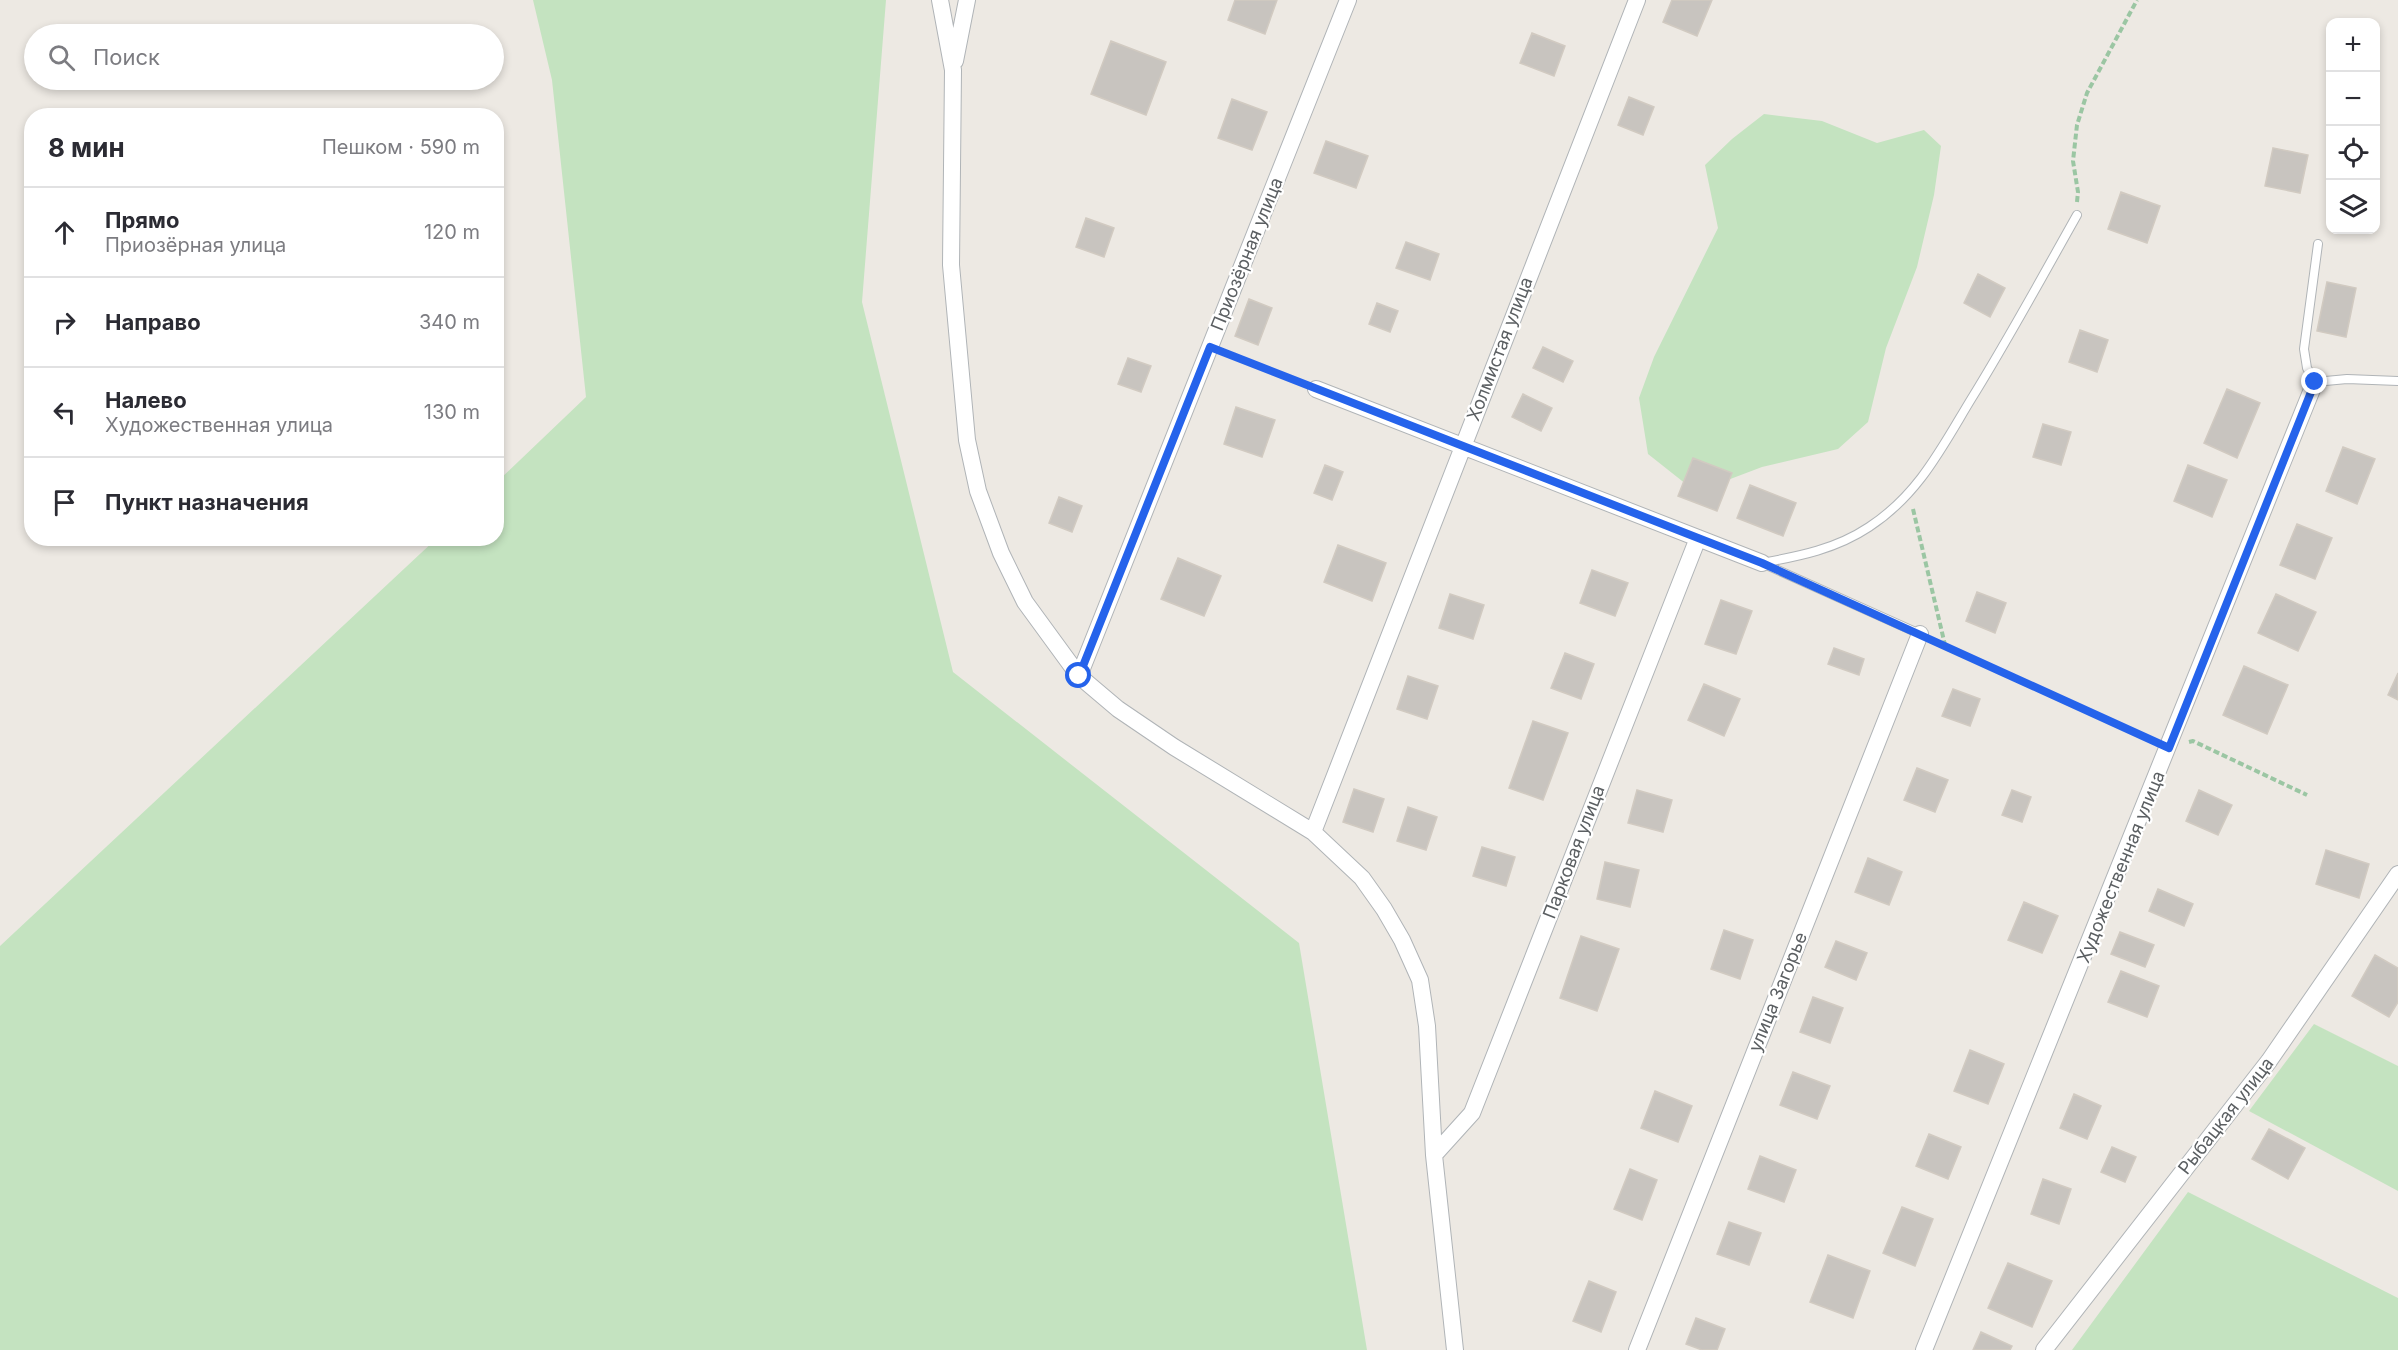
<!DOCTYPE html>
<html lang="ru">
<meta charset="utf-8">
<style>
body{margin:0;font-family:Inter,sans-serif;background:#f2f2f3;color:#2b2b33}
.controls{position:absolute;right:18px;top:18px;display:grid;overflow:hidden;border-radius:12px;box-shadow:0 3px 9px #0003}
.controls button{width:54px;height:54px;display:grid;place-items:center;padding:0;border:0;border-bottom:2px solid #e1e1e2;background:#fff;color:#2b2b33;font:30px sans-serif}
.stop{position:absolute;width:18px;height:18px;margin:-14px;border:4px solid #2563eb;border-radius:50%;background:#fff}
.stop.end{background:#2563eb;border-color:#fff;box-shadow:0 2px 6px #0008}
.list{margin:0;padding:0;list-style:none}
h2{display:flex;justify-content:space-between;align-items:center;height:78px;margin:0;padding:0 24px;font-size:26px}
h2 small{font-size:20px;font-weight:400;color:#7c7c81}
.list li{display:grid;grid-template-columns:39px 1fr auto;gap:18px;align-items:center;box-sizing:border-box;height:90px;padding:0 24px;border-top:2px solid #e1e1e2}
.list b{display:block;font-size:22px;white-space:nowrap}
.list p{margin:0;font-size:20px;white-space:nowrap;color:#7c7c81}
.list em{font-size:20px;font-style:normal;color:#7c7c81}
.icon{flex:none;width:33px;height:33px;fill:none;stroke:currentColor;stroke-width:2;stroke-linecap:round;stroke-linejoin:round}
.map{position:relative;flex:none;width:2398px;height:1350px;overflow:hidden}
.search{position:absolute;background:#fff;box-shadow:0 3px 9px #0003;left:24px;top:24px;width:480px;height:66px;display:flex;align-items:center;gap:15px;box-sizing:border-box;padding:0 21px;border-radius:33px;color:#7c7c81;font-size:22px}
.panel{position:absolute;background:#fff;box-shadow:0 3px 9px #0003;left:24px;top:108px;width:480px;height:438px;border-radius:24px}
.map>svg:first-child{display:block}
</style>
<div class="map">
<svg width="2398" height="1350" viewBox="0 0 2398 1350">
<rect width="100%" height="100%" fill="#ede9e3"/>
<path fill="#c4e3c0" d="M533,0h353l-24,302 91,370 346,271 68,407h-1367v-404l436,-407 60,-1 1,-56 89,-85 -34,-317z
M1764,114l58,7 55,22 47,-13 17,16 -7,49 -17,72 -31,81 -18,74 -30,27 -76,18 -66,25 -48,-38 -9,-56 15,-41 64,-129 -13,-63 27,-26z
M2314,1024l84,42v125l-149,-80z
M2188,1192l210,106v52h-326z"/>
<path fill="#c8c4bf" stroke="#d1cac1" stroke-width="1.5" d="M1235,0h42l-12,34 -37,-14z
M1672,0h40l-15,36 -34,-14z
M1532,33l33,13 -11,30 -34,-13z
M1111,41l55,21 -20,53 -55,-21z
M1629,97l25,10 -11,28 -25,-10z
M1232,99l35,13 -15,38 -34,-12z
M1326,141l42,15 -12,32 -42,-15z
M2273,148l35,7 -8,38 -35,-7z
M2121,192l39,14 -13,37 -39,-14z
M1086,218l28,10 -10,29 -28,-10z
M1406,242l33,12 -9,26 -34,-12z
M1978,274l27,14 -15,29 -26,-14z
M2327,282l29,6 -10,49 -29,-6z
M1249,299l23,9 -14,37 -23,-9z
M1377,303l21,8 -8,21 -21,-8z
M2080,330l28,10 -11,32 -28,-10z
M1543,347l30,14 -10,21 -30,-14z
M1128,358l23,8 -10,26 -23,-8z
M2227,389l33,14 -23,55 -33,-15z
M1523,394l29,14 -11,23 -29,-14z
M1236,407l39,13 -13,37 -38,-13z
M2043,424l28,8 -10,33 -28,-8z
M2343,447l32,12 -18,45 -31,-13z
M1693,458l39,15 -15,38 -39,-15z
M1325,465l18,7 -11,28 -18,-7z
M2188,465l39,15 -15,37 -38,-16z
M1750,485l46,18 -13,33 -46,-18z
M1059,497l23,9 -10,26 -23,-9z
M2297,524l35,14 -17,41 -35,-14z
M1338,545l48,18 -14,38 -48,-19z
M1178,558l43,18 -17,40 -43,-17z
M1592,570l36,13 -13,33 -35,-13z
M1977,592l29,11 -11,30 -29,-12z
M1450,594l34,11 -11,34 -34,-11z
M2276,594l40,18 -18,39 -40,-18z
M1721,600l31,11 -16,43 -31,-10z
M1834,648l30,11 -5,16 -31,-11z
M1565,653l29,11 -13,35 -30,-11z
M2244,666l44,19 -21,49 -44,-19z
M2398,673v27l-10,-5z
M1408,676l30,10 -11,33 -30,-10z
M1704,684l36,15 -16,37 -36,-16z
M1953,689l27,10 -10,27 -28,-10z
M1533,721l35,12 -25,67 -34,-12z
M1917,768l31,12 -13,32 -31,-12z
M1354,789l30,10 -11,33 -30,-10z
M1637,790l35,10 -9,32 -35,-9z
M2012,790l19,7 -9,25 -20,-7z
M2199,790l33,15 -14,30 -32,-14z
M1408,807l29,10 -11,33 -29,-9z
M1482,847l33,10 -9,29 -33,-10z
M2326,850l43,14 -10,34 -43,-14z
M1868,858l34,14 -13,33 -34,-13z
M1605,862l34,8 -9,37 -33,-8z
M2158,889l35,15 -9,22 -35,-15z
M2024,902l34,14 -16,37 -34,-13z
M1724,930l29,10 -13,39 -29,-10z
M2120,932l34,13 -9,22 -34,-13z
M1581,936l38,13 -22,62 -37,-13z
M1836,941l31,12 -11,27 -31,-13z
M2375,955l23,13v34l-9,15 -37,-21z
M2121,971l38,15 -12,31 -39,-15z
M1813,997l30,11 -13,35 -30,-11z
M1970,1050l34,14 -16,40 -34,-13z
M1793,1072l37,14 -13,33 -37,-14z
M1655,1091l37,15 -14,36 -37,-14z
M2074,1094l27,12 -14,33 -27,-11z
M2269,1129l36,19 -17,31 -36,-20z
M1929,1134l32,13 -13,32 -32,-13z
M2112,1147l24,10 -11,25 -24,-10z
M1760,1156l36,14 -12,32 -36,-13z
M1630,1169l27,11 -15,40 -28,-11z
M2043,1179l28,10 -12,35 -28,-10z
M1902,1207l31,12 -18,47 -32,-13z
M1729,1222l32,11 -12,32 -32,-11z
M1828,1255l42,16 -17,47 -43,-16z
M2008,1263l44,18 -20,46 -44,-19z
M1589,1281l27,11 -15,40 -28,-11z
M1696,1318l29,11 -8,21h-15l-16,-6z
M1981,1332l31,14 -2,4h-37z"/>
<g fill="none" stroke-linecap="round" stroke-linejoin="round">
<defs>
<path id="lane" d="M2318,244l-14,105 3,19 8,14 32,-3 51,2
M1762,563c38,-7 74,-14 107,-36 49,-32 72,-78 101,-126 38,-61 72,-124 107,-186
M1762,563l158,71"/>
<path id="street" d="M940,0l13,70 -2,195 16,175 11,51 23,62 24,49 54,74 39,33 56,38 139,85 49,46 22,31 18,31 18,40 7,46 7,129 21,195
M955,61l12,-61
M1316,389l446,174
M1079,676l269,-676
M1313,832l324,-832
M1434,1155l38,-42 226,-575
M1637,1350l283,-716
M1924,1350l391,-968
M2044,1350l225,-289 129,-187"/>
</defs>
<use href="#lane" stroke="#b0b4b7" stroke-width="10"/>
<use href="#street" stroke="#b0b4b7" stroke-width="18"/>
<path stroke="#9bc6a3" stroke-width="4" stroke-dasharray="6 3" stroke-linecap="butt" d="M2077,202l1,-10 -5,-31 4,-36 10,-32 50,-93
M1224,353l77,30
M1913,509l32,136
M1934,641l217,99
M2189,742l4,-1 114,54"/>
<use href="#lane" stroke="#fff" stroke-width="8"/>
<use href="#street" stroke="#fff" stroke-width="16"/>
</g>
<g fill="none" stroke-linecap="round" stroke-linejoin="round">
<path stroke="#2563eb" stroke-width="8" d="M1079,676l131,-329 552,216 407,185 146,-366"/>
</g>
<g text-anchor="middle" stroke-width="4.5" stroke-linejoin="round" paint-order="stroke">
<g font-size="18" fill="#5b5f62" stroke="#fff">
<text transform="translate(1247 254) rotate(-68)" y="6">Приозёрная улица</text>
<text transform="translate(1500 349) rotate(-69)" y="6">Холмистая улица</text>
<text transform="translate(1574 852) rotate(-69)" y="6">Парковая улица</text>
<text transform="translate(2121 867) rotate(-68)" y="6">Художественная улица</text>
<text transform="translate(1778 992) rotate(-68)" y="6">улица Загорье</text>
<text transform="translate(2226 1116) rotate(-52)" y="6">Рыбацкая улица</text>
</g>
</g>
</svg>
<div class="controls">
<button>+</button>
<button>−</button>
<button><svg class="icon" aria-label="locate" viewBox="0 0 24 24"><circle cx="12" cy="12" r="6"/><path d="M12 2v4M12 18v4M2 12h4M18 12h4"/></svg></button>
<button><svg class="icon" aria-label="layers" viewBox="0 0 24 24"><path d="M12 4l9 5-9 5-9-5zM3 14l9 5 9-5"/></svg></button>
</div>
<div class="stop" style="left:1079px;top:676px"></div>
<div class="stop end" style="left:2315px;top:382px"></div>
<div class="search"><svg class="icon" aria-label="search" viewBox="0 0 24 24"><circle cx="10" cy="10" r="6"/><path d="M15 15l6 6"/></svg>Поиск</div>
<section class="panel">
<h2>8 мин<small>Пешком · 590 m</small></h2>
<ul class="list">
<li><svg class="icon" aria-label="ahead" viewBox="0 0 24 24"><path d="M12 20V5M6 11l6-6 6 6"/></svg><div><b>Прямо</b><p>Приозёрная улица</p></div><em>120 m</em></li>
<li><svg class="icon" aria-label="right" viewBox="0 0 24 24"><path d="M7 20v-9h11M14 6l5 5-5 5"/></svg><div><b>Направо</b></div><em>340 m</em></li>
<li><svg class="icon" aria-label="left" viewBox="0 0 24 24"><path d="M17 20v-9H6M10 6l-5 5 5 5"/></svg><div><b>Налево</b><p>Художественная улица</p></div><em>130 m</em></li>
<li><svg class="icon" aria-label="arrive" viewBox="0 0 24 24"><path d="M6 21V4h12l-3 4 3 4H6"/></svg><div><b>Пункт назначения</b></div></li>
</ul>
</section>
</div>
